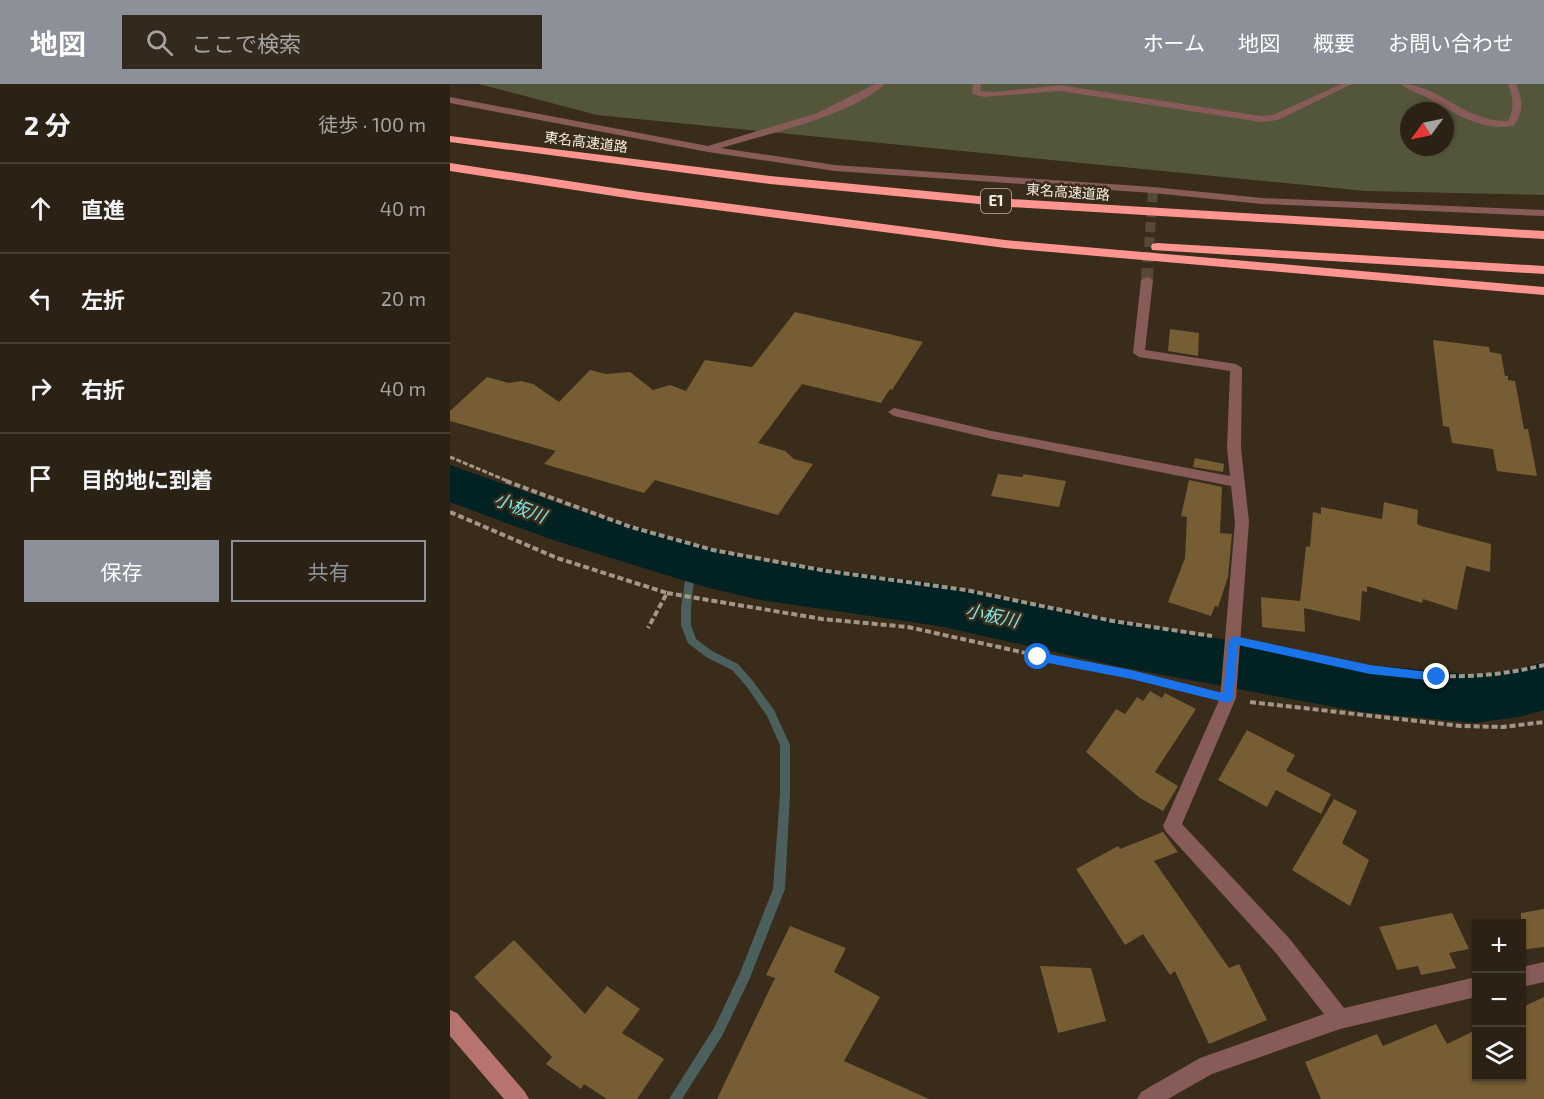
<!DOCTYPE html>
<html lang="ja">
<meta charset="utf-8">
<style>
body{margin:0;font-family:"Exo 2","Noto Sans JP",sans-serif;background:#33291d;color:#f1f3f6}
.controls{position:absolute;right:18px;bottom:18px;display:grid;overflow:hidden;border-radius:0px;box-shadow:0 2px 4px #0004}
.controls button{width:54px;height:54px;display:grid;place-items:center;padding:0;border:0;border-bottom:2px solid #473e34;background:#2b2114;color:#f1f3f6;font:30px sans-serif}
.compass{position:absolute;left:950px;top:18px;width:54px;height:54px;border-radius:50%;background:#2b2114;box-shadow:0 2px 4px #0004;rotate:237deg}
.stop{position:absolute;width:18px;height:18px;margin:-14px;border:4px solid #1a73e8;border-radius:50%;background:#fff}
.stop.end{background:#1a73e8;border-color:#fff;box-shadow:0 2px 6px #0008}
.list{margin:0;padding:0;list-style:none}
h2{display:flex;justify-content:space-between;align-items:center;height:78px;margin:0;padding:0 24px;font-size:26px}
h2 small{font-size:20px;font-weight:400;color:#a6a3a0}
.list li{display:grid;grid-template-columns:39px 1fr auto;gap:18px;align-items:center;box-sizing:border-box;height:90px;padding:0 24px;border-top:2px solid #473e34}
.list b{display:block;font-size:22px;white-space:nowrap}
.list em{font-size:20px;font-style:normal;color:#a6a3a0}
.actions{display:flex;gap:12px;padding:18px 24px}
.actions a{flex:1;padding:14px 0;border:2px solid #8c9099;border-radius:0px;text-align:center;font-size:21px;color:#8c9099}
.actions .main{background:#8c9099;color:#fff}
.icon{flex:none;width:33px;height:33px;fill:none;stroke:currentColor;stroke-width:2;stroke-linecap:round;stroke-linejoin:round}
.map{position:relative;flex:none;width:1094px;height:1015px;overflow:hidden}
header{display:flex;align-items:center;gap:36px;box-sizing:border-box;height:84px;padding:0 30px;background:#8c9099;color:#fff}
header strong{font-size:28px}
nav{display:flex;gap:33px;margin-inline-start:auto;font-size:21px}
.search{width:420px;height:54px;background:#33291d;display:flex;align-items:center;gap:15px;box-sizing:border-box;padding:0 21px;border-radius:0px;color:#a6a3a0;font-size:22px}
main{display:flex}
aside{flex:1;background:#2b2114}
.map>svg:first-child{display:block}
</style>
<header>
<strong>地図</strong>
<div class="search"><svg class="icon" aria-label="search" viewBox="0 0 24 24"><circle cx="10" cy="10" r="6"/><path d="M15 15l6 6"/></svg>ここで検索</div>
<nav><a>ホーム</a><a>地図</a><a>概要</a><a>お問い合わせ</a></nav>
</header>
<main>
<aside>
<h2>2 分<small>徒歩 · 100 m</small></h2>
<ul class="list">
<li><svg class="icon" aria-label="ahead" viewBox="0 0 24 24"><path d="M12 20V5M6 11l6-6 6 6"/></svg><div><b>直進</b></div><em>40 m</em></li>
<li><svg class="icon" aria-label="left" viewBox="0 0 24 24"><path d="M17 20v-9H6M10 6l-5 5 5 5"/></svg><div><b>左折</b></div><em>20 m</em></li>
<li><svg class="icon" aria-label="right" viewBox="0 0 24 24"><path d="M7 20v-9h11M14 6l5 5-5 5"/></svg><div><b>右折</b></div><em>40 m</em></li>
<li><svg class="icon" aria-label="arrive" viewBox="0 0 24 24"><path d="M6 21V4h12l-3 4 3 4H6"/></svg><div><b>目的地に到着</b></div></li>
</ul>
<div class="actions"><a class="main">保存</a><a>共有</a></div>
</aside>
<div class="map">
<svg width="1094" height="1015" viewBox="0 0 1094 1015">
<rect width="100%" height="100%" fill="#392c1b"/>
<path fill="#54563b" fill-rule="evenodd" d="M29,0h1065v111l-178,-4 -769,-76zM959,27h36v36h-36z"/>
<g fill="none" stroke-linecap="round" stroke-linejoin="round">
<path fill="#4b605c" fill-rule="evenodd" d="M185,458c19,7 48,21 59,38l-3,28v17l5,14 16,12 26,13 15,17 21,29 16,35v49l-5,95 -36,91 -27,56 -40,63h-13l45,-71 26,-55 33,-84 7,-95v-49l-13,-29 -20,-29 -15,-17 -26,-13 -17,-13 -2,-3 -6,-16v-17l4,-27 -8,-10 -45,-24 -1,-2z"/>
<path fill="#022" fill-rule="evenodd" d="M0,381l130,46 125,36 55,13 179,24 187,38 235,42 113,11 45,-6 25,-7v48l-25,7 -45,6 -113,-11 -235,-44 -187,-42 -179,-26 -55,-13 -152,-47 -103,-38z"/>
</g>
<path fill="#765d33" d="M345,228l128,30 -31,48 -2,-1 -9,14 -79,-19 -44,59 27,8 9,8 19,5 -35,51 -123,-35 -11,13 -100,-29 12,-13 -106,-30v-10l37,-34 22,6 12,-2 12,3 26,18 31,-32 16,4 24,-2 23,18 17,-5 16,6 19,-31 47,7z
M720,245l29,4 -1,23 -30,-5z
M983,256l56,7 1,5 11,2 4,22h3v4l7,1 9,48h4l9,47 -40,-5 -4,-22 -41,-6 -3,-16 -6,-1z
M745,374l29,6 -1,8 -30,-5z
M548,390l25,3v-3l43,7 -7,26 -68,-11z
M739,396l33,7 -2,46 12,1 -4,43 -10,30 -3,-1 -4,10 -43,-14 17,-44 2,-41 -6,-1z
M934,418l34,8 -1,14 4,2 70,18 -1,28 -24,-6 -9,44 -34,-11 -1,4 -55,-17v6l-5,-1 -2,30 -56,-13 1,24 -43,-5 -1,-30 39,4 6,-55 4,1 3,-35 8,2v-7l61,12z
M700,607l12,7 3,-5 31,16 -41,63 23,14 -15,25 -23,-13 -54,-46 30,-43 9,5 12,-17 6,4z
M797,646l48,25 -9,16 45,23 -10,20 -45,-24 -9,17 -49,-27z
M884,715l23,12 -15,32 27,17 -19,46 -58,-36z
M713,748l15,20 -24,9 75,107 10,-4 28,56 -58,24 -34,-73 -5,4 -27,-41 -18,11 -49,-76 42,-23 2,3z
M1094,825v38l-23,3v-37z
M1002,829l17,36 -20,4 7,15 -35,7 -3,-9 -21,4 -18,-43z
M340,842l56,22 -12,24 46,25 -36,64 85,38h-212l58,-121 -9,-3z
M64,856l71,74 22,-28 33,23 -18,24 42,26 -27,40h-30l-23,-15 -3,5 -35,-25 6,-7 -78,-80z
M590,882l51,2 15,53 -48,12z
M1094,913v102h-223l-16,-37 72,-28 6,12 53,-22 11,20 29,-14v47h45v-69z"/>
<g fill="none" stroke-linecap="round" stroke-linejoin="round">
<path stroke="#564939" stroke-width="10" stroke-dasharray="10 5" stroke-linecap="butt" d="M698,178l5,-72"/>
<path stroke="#564939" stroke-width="12" stroke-dasharray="12 6" stroke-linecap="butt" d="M697,196l1,-20"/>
<path stroke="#a19688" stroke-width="3" stroke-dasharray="5 2" stroke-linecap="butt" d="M0,373l60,25"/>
<path stroke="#a19688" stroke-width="4" stroke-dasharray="6 3" stroke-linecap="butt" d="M56,397l125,46 82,23 114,21 139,19 147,31 99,15
M0,428l107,46 110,35 -19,35
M217,509l155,26 86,8 299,66
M805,560c101,23 185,47 289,21
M800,618l211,24 42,1 41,-5"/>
<path fill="#865b58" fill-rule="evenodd" d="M425,0h10c-34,32 -119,50 -164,64l114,17 318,22 109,11 282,12v6l-282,-12 -109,-11 -318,-22 -127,-19 -258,-49v-6l258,49 109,-33z
M523,0h8l-1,7 14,1 66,-7 201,31 12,-1 68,-31h11l-74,36 -17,2 -201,-31 -76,6 -12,-3z
M951,0c38,0 63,38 107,37 7,-13 5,-23 0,-37h8c7,16 8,27 -2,42 -33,6 -61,-14 -88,-29 -8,-4 -18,-7 -25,-13z
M697,193l6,3 -8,70 91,14 6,4 -1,80 8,74 -13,176 -54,126 107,114 55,70 132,-31v20l-136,32 -128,45 -44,25h-31l4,-7 59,-34 124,-44 -49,-62 -109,-120 -3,-6 57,-128 15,-176 -4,-36 -239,-47 -98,-23 -6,-4 6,-4 98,23 238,45 -3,-28 3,-77 -91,-14 -6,-4 8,-73z
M1094,878v20l-22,5v-20z"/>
<path fill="#b7736f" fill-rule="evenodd" d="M0,926l7,3 68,79 4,7h-25l-54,-63z"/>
<path fill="#ff9590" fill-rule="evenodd" d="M0,52l320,40 240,23 534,32v8l-534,-32 -240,-23 -320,-42z
M0,79l190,29 365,48 539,47v8l-539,-47 -365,-48 -190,-29z
M707,159l387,23v8l-392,-24 -1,-3 1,-3z"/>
</g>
<path fill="#1a73e8" d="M784,552l136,29 67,8 5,4 -5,4 -67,-7 -132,-29 -5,54 -5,4 -97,-24 -93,-18 -5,-4 5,-5 93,18 92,23 6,-53z"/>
<g text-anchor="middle" stroke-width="5" stroke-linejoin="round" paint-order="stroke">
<g font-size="14" fill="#f9f0e5" stroke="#392c1b">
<text transform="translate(136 58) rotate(7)" y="5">東名高速道路</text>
<text transform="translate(618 108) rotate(4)" y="5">東名高速道路</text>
</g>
<rect fill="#392c1b" stroke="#bfb5a8" stroke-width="1.5" x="531" y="105" width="30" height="24" rx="4.5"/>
<g font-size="15" font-weight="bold" fill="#f9f0e5">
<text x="546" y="122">E1</text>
</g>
<g font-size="18" font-style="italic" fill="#7be4e4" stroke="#392c1b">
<text transform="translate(70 424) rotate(21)" y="6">小板川</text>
<text transform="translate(542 532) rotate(12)" y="6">小板川</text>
</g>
</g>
</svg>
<div class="controls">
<button>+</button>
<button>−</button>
<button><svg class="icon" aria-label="layers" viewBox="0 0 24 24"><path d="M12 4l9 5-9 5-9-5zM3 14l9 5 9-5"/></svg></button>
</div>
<svg class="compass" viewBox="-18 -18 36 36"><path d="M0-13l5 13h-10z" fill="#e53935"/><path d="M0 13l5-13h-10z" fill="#a6a3a0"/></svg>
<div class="stop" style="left:588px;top:573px"></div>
<div class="stop end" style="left:987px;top:593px"></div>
</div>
</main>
